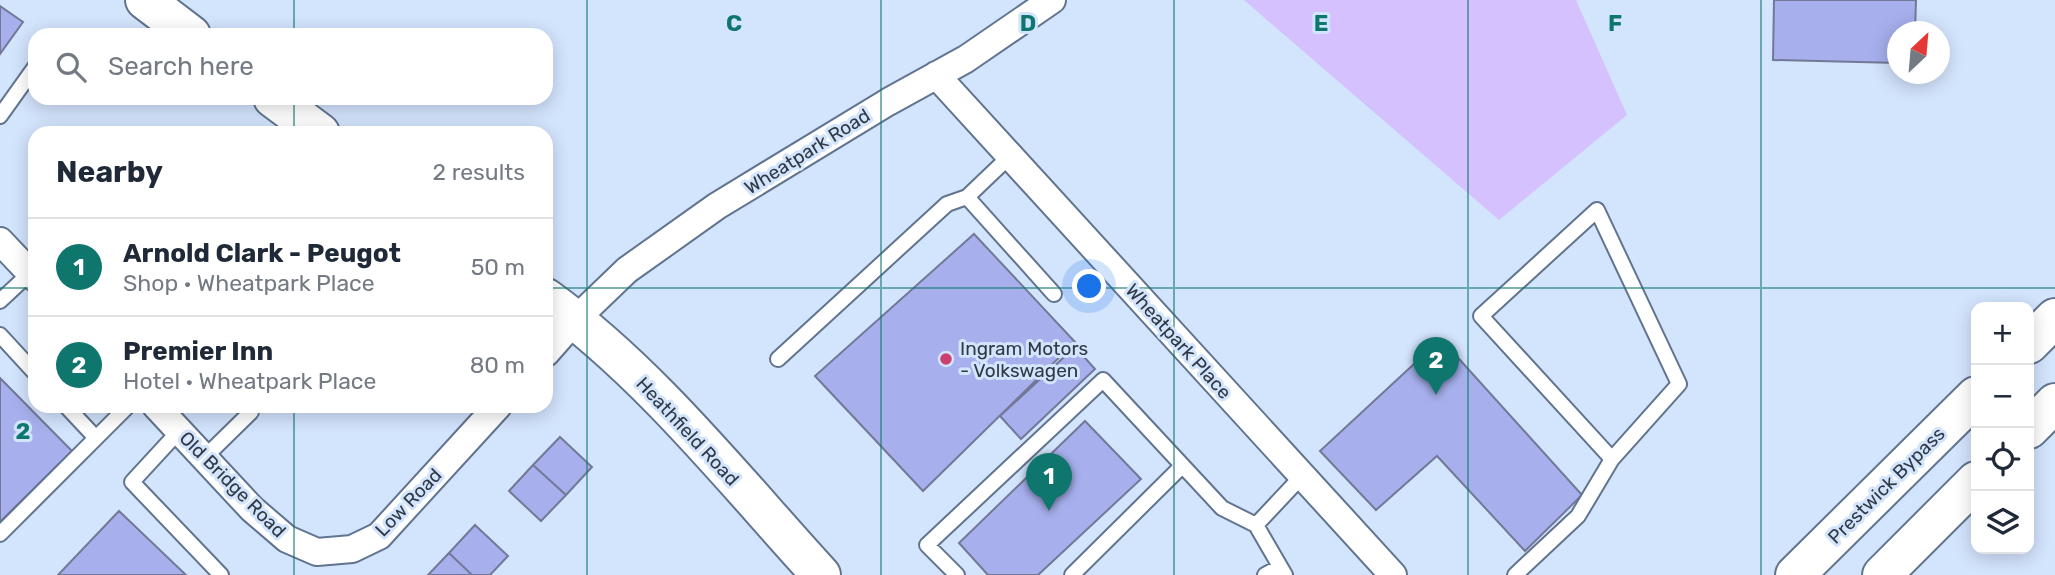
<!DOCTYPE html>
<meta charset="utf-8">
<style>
body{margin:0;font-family:Rubik,sans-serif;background:#f2f2f3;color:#1f2937}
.controls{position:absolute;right:21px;bottom:21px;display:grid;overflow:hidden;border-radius:14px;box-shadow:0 4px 18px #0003}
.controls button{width:63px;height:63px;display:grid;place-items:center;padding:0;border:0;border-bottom:2px solid #e0e1e3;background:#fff;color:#1f2937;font:35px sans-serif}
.compass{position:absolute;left:1887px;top:21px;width:63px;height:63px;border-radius:50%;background:#fff;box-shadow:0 4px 18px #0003;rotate:26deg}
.you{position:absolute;left:1090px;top:287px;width:24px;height:24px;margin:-18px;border:5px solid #fff;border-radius:50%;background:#1a73e8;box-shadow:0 0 0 10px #1a73e833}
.badge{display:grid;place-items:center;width:46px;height:46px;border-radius:50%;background:#0f766e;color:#fff;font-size:23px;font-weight:700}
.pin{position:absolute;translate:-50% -58px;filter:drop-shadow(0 2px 4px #0008)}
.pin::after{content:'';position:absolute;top:37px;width:24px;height:21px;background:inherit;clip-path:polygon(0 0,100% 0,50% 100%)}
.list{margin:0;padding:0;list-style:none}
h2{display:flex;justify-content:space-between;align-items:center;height:91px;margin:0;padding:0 28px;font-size:30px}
h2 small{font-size:23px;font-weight:400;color:#747a83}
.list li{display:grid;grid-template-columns:46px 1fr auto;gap:21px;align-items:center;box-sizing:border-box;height:98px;padding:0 28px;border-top:2px solid #e0e1e3}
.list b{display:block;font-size:26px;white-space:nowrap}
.list p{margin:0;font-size:23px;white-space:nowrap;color:#747a83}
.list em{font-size:23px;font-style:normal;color:#747a83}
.icon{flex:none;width:38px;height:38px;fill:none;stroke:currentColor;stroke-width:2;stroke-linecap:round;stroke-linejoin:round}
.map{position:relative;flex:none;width:2055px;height:575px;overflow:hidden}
.search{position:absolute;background:#fff;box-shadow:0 4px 18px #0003;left:28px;top:28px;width:525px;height:77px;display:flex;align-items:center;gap:18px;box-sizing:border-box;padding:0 24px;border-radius:21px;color:#747a83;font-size:26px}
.panel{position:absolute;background:#fff;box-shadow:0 4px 18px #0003;left:28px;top:126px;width:525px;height:287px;border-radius:21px}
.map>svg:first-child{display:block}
</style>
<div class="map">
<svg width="2055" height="575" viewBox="0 0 2055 575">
<rect width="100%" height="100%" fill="#d3e4fd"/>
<path fill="#d5c1fe" d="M1244,0h332l51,115 -128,105z"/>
<path fill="#a7b0ed" stroke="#737897" stroke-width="2" d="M1774,0h142l-1,32h-17v31l-125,-3z
M0,6l23,16 -23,32z
M974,234l101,108 -152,149 -108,-115z
M1441,339l141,156 -57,56 -88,-95 -61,54 -56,-59z
M1075,347l20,22 -74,70 -21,-23z
M0,378l72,73 -72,71z
M1085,421l56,58 -103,96h-50l-29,-32z
M560,437l32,30 -26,28 -33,-30z
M533,465l33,30 -25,26 -32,-30z
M119,511l67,64h-128z
M475,525l33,31 -18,19h-18l-23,-22z
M449,553l23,22h-44z"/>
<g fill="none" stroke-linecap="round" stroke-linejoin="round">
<defs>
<path id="lane" d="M0,116l35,-49
M967,197l43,-41
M0,301l30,-28
M0,335l35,38
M778,359l169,-155 20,-7 87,97
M66,406l30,32 32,-32
M179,431l-47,51 89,93
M204,458l47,-46 -6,-6
M0,534l96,-96
M957,575l-30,-30 176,-165 119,128 34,17
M1072,575l110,-109
M1265,575l15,-8
M1285,575l-29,-50 46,-49
M1515,575l63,-59 34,-57 67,-75 -82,-174 -116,106 131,143"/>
<path id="street" d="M936,75l457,500
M0,241l35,37
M546,353l30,-34 51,-49 90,-64 171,-104 78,-43 86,-59
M156,406l96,103 35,30 30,13 35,-3 27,-13 119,-130"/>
<path id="secondary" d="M145,0l46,35
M273,98l47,35
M546,298c103,74 189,183 275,277"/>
<path id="highway" d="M2029,344l26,-26
M2029,429l26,-26
M1795,575l181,-179
M1882,575l94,-94"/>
</defs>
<use href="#lane" stroke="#61748f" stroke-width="18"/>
<use href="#street" stroke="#61748f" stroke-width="30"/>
<use href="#secondary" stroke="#61748f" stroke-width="42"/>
<use href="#highway" stroke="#61748f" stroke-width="42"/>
<use href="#lane" stroke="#fff" stroke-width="14"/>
<use href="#street" stroke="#fff" stroke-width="26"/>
<use href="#secondary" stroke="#fff" stroke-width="38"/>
<use href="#highway" stroke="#fff" stroke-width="38"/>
</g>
<path fill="none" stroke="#0f766e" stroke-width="2" stroke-opacity="0.55" d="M294,0v35M587,0v575M881,0v575M1174,0v575M1468,0v575M1761,0v575M294,98v35M0,288h35M546,288h1509M294,406v169"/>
<circle fill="#cc4070" stroke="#d3e4fd" stroke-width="2.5" cx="946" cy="359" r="7"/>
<g text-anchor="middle" stroke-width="6" stroke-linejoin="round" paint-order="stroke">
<g font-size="19" fill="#303945" stroke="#d3e4fd">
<text transform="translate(807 151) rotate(-32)" y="7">Wheatpark Road</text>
<text transform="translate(1179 341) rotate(48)" y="7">Wheatpark Place</text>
<text transform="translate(688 431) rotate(47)" y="7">Heathfield Road</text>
<text transform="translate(233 484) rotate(45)" y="7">Old Bridge Road</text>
<text transform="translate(1886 485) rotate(-45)" y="7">Prestwick Bypass</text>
<text transform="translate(408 502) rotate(-46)" y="7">Low Road</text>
</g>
<g font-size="19" fill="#303945" stroke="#d3e4fd" text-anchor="start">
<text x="960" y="355">Ingram Motors<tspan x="960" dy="22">- Volkswagen</tspan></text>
</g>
</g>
<g font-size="23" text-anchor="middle" font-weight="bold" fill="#0f766e" stroke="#d3e4fd" stroke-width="6" stroke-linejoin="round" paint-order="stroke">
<text x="734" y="31">C</text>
<text x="1028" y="31">D</text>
<text x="1321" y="31">E</text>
<text x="1615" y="31">F</text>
<text x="23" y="439">2</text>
</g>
</svg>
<div class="controls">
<button>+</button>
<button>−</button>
<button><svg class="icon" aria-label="locate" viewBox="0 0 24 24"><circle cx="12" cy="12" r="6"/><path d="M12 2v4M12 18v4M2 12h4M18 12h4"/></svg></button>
<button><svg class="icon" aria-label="layers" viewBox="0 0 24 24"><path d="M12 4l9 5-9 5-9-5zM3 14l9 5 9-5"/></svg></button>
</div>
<svg class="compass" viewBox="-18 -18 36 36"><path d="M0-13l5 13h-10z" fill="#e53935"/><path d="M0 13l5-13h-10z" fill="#747a83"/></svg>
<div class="you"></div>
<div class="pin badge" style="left:1049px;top:511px">1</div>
<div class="pin badge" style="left:1436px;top:395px">2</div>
<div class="search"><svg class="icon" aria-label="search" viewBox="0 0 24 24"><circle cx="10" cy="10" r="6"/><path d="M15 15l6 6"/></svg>Search here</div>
<section class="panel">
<h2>Nearby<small>2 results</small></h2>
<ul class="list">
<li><span class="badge">1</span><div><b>Arnold Clark - Peugot</b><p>Shop · Wheatpark Place</p></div><em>50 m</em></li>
<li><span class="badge">2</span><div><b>Premier Inn</b><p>Hotel · Wheatpark Place</p></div><em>80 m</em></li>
</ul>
</section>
</div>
